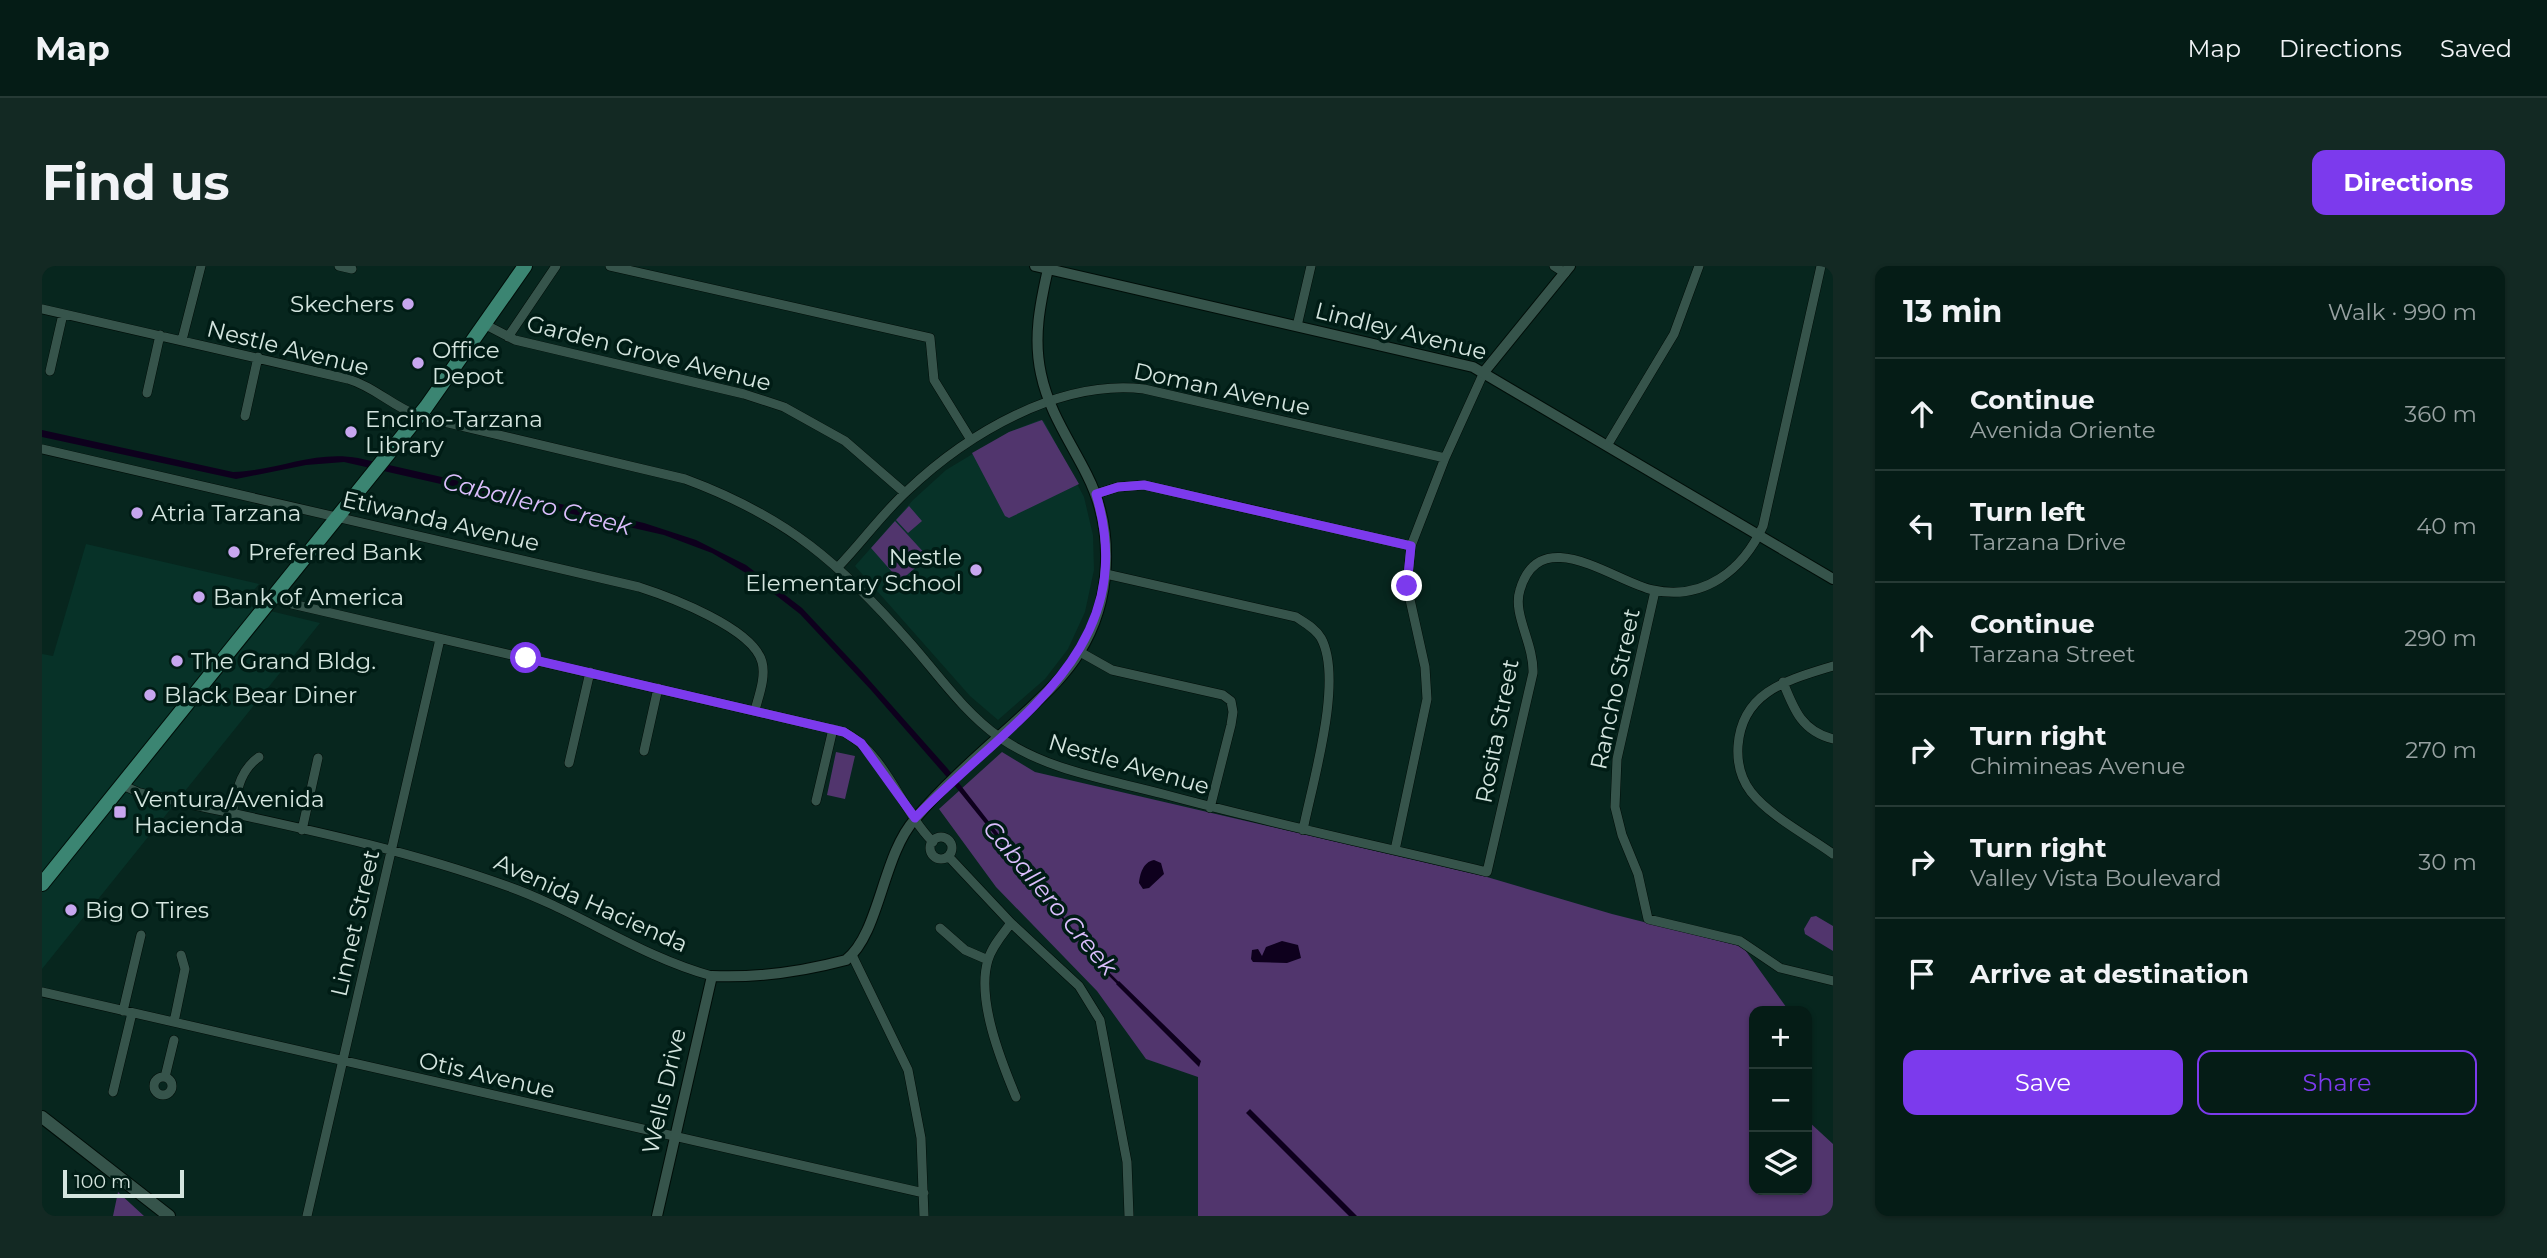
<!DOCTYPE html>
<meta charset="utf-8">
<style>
body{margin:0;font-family:Montserrat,sans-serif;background:#132923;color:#f1f3f6}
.controls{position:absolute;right:21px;bottom:21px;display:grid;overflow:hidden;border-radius:14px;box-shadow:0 2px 5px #0004}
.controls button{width:63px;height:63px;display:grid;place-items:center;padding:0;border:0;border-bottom:2px solid #263a35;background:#051c16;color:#f1f3f6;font:35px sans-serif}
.scale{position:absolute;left:21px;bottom:18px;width:121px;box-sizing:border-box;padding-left:7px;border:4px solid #d4e5df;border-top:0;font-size:19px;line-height:24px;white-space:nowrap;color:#d4e5df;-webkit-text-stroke:5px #001c15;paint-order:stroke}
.stop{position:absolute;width:21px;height:21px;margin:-16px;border:5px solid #7c3aed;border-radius:50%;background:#fff}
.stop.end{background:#7c3aed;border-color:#fff;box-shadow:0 2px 7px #0008}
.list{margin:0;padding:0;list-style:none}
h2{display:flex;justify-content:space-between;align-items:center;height:91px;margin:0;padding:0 28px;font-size:30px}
h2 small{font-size:23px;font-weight:400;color:#97a1a1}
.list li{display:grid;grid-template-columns:46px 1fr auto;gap:21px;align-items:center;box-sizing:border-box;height:112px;padding:0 28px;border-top:2px solid #263a35}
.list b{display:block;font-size:26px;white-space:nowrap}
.list p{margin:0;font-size:23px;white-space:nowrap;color:#97a1a1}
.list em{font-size:23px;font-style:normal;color:#97a1a1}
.actions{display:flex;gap:14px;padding:21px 28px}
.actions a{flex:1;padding:16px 0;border:2px solid #7c3aed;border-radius:14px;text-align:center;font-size:24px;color:#7c3aed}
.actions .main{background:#7c3aed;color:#fff}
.icon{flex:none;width:38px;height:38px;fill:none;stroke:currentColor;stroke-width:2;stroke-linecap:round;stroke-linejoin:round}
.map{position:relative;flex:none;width:1791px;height:950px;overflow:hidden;border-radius:14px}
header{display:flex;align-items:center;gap:42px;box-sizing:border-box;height:98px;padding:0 35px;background:#051c16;border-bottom:2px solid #263a35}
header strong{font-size:33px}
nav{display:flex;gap:38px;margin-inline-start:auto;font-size:24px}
.intro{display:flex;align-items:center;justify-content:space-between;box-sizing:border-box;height:168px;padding:0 42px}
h1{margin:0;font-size:49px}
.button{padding:18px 32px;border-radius:14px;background:#7c3aed;color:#fff;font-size:24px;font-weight:700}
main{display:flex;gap:42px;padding:0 42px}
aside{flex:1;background:#051c16;border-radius:14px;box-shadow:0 2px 5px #0004}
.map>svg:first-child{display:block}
</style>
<header>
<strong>Map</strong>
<nav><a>Map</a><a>Directions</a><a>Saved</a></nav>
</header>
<div class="intro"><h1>Find us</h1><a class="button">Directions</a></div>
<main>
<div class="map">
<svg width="1791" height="950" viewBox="0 0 1791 950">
<rect width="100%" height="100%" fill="#07261e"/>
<path fill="#073228" d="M997,154l5,1 40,76 9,38 1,35 -9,42 -17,37 -23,30 -47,41 -28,-24 -115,-130 58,-66 33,-30 63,-38z
M44,278l173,40 -17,20 78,19 -278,346v-315l11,2z"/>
<path fill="#51356d" d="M1000,154l37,64 -70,34 -4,-2 -33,-63 37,-21z
M867,240l13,15 -14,12 -12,-13z
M853,255l33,36 -28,24 -29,-33z
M794,486l19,4 -10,43 -18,-4z
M960,486l33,20 452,105 125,37 131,33 46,64h-35v179h53v-75l1,6 25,23v72h-635v-139l-52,-18 -49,-68 -101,-104 -57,-78z
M1774,650l17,10v25l-28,-17 -1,-5 7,-12z
M76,926l26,24h-31z"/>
<path fill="#0e001d" d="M0,164l191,42c43,-1 81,-22 125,-14l286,65 52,17 50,25 56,43 60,64 86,97 137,176 24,25 -3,3 -147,-182 -88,-101 -71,-76 -49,-38 -39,-23 -48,-18 -320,-73 -38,3 -70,14 -194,-42z
M1112,594l7,3 3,11 -15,14 -6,1 -4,-6c1,-9 4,-21 15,-23z
M1240,675l16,4 3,13 -14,5 -34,-1 -2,-3 1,-9 6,-1 4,7 4,-9z
M1077,715l82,80 -2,6 -83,-83z
M1208,843l107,107h-8l-103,-103z"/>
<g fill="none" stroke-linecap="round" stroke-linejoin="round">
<path stroke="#0e001d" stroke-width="2.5" d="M1065,706l13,13"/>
<defs>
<path id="minor" d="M297,0l13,3
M568,0l320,72 4,42 37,60
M1512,0l11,7
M0,43l306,70c27,8 45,28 71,37l266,63c103,38 156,85 227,166 27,31 53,68 87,92 49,34 108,42 164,57 107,29 216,52 324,78l46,-199c1,-30 -21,-59 -13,-83 20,-69 95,-8 133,0 51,11 90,-20 110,-64l58,-260
M444,59l29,15 229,54 40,13 61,34 60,52
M1255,60l14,-60
M466,71l48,-71
M140,74l19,-74
M8,105l13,-57
M105,127l13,-58
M203,150l13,-59
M1566,178l66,-110 25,-68
M0,183l597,138c31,10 114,41 123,75 4,15 -3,33 -7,48
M1054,228l22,-7 26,-2 267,61
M797,300c23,-24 43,-52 68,-75 60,-57 152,-112 237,-102l301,69
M1064,308l190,43c9,6 19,11 25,21 23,42 -9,146 -18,192
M1613,325l-38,168 -2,48 7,28 16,39 10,45 92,22 40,27 53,13
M231,331l19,7 552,128c42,22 57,78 89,110
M1038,386l32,18 111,25 8,6 2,11 -2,13 -21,83
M1791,400c-45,14 -91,25 -95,80 -1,16 3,33 13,46 20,25 56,43 82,62
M1741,416c11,28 19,49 50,57
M602,485l14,-63
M527,497l21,-91
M80,519l18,8c123,28 248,50 367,93 71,25 132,70 205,90
M774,535l17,-72
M190,548c5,-22 7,-43 27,-57
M260,564l16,-72
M888 582a11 11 0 1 1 22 0a11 11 0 1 1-22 0Z
M1353,584l32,-151 -2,-32 -18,-81 4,-40 34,-88 39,-86
M907,591l62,66 68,63 21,34 27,142 2,54
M969,657c-8,11 -19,23 -23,37 -12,39 13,101 28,137
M898,662l25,22 23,10
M810,689l56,115 13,68 3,78
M0,726l882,201
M81,745l18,-76
M132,756l11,-53 -4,-14
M112 820a9 9 0 1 1 18 0a9 9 0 1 1-18 0Z
M123,811l9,-37
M71,826l19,-79
M265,950l133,-577"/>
<path id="tertiary" d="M993,0l438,101 360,212
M1442,106l86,-106
M615,950l55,-240c46,2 89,-4 134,-16 34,-27 36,-104 69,-141 33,-39 73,-72 111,-107 19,-18 39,-36 53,-59 33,-52 36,-123 8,-178 -17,-34 -38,-63 -46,-101 -8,-36 -1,-70 7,-105"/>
<path id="secondary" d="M0,851l127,99"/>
<path id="primary" d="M0,618l384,-477 99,-141"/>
</defs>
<use href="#minor" stroke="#000d08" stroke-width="10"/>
<use href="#tertiary" stroke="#000d08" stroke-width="12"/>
<use href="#secondary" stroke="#000d08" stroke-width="14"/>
<use href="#primary" stroke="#000d08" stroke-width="16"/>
<use href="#minor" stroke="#36544b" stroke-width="9"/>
<use href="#tertiary" stroke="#36544b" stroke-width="10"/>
<use href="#secondary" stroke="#36544b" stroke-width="12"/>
<use href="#primary" stroke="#3b8572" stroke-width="14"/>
</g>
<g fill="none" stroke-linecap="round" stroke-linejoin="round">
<path stroke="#7c3aed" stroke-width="9" d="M484,392l318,74 17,11 54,75c94,-98 228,-166 181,-324l22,-7 26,-2 267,61 -4,40"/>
</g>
<g fill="#c7a6ef" stroke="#001c15" stroke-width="2.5">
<circle cx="366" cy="38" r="7"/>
<circle cx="376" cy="97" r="7"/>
<circle cx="309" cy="166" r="7"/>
<circle cx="95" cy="247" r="7"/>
<circle cx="192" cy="286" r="7"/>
<circle cx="934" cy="304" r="7"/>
<circle cx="157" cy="331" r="7"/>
<circle cx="135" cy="395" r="7"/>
<circle cx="108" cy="429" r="7"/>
<rect x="71" y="539" width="14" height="14" rx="3.5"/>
<circle cx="29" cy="644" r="7"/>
</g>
<g text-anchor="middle" stroke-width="7" stroke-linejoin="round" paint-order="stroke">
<g font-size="23" fill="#d4e5df" stroke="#001c15" text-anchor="start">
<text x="352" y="46" text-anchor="end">Skechers</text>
<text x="390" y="92">Office<tspan x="390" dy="26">Depot</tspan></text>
<text x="323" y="161">Encino-Tarzana<tspan x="323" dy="26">Library</tspan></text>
<text x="109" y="255">Atria Tarzana</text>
<text x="206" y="294">Preferred Bank</text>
<text x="920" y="299" text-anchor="end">Nestle<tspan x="920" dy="26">Elementary School</tspan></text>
<text x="171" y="339">Bank of America</text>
<text x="149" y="403">The Grand Bldg.</text>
<text x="122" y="437">Black Bear Diner</text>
<text x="92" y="541">Ventura/Avenida<tspan x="92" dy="26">Hacienda</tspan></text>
<text x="43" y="652">Big O Tires</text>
</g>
<g font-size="23" fill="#d4e5df" stroke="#001c15">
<text transform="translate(1359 65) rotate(14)" y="8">Lindley Avenue</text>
<text transform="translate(246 82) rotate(14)" y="8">Nestle Avenue</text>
<text transform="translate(607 87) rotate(14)" y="8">Garden Grove Avenue</text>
<text transform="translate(1180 123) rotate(12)" y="8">Doman Avenue</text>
<text transform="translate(399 255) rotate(13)" y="8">Etiwanda Avenue</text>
<text transform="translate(1573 423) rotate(-78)" y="8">Rancho Street</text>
<text transform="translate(1455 465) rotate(-79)" y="8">Rosita Street</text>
<text transform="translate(1087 498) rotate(16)" y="8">Nestle Avenue</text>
<text transform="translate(549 637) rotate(24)" y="8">Avenida Hacienda</text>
<text transform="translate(313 657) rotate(-77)" y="8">Linnet Street</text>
<text transform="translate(445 809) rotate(13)" y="8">Otis Avenue</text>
<text transform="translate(622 825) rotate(-77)" y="8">Wells Drive</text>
</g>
<g font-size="24" font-style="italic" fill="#dbbefd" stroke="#001c15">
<text transform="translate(495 238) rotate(14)" y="8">Caballero Creek</text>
<text transform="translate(1008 632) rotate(50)" y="8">Caballero Creek</text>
</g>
</g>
</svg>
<div class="controls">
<button>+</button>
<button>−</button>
<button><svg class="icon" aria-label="layers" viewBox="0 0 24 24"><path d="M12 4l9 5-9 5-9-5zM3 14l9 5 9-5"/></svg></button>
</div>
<div class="scale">100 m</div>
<div class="stop" style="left:484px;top:392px"></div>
<div class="stop end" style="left:1365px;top:320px"></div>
</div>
<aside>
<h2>13 min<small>Walk · 990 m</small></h2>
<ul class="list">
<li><svg class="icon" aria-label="ahead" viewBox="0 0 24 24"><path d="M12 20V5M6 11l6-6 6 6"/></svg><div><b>Continue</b><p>Avenida Oriente</p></div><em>360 m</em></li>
<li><svg class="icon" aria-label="left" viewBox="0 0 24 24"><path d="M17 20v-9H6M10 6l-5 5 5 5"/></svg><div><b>Turn left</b><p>Tarzana Drive</p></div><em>40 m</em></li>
<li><svg class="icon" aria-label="ahead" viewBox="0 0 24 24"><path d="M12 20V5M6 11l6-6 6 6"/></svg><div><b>Continue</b><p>Tarzana Street</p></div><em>290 m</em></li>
<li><svg class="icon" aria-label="right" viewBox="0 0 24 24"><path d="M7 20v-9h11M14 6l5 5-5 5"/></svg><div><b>Turn right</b><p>Chimineas Avenue</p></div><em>270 m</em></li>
<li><svg class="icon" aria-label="right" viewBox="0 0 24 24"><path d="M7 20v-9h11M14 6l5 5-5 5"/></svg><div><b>Turn right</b><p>Valley Vista Boulevard</p></div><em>30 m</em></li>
<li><svg class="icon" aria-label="arrive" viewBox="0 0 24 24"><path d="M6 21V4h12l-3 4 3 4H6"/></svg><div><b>Arrive at destination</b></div></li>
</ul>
<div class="actions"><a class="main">Save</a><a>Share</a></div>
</aside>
</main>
